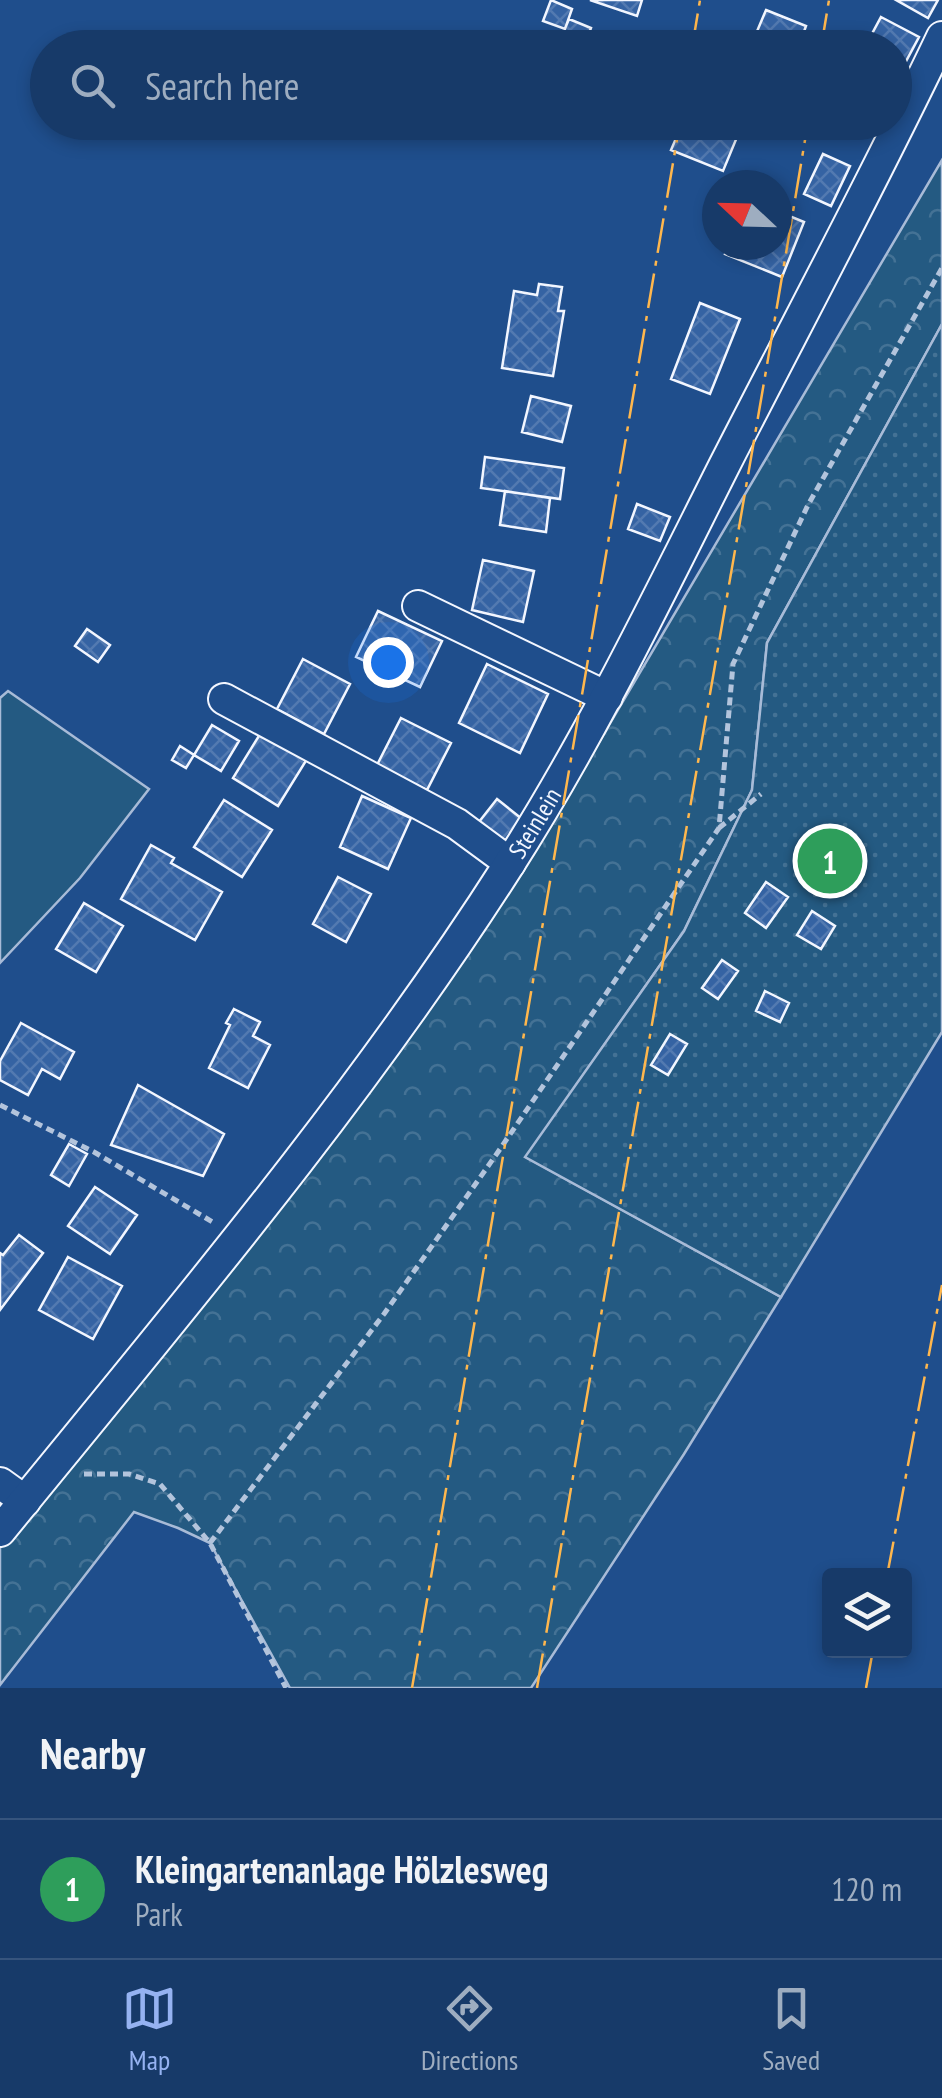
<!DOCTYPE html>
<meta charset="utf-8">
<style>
body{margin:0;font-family:"PT Sans Narrow",sans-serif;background:#244571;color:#f1f3f6}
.controls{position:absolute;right:30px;bottom:30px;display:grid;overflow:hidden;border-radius:10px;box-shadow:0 5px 15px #0003}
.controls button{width:90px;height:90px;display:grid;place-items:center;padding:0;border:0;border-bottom:2px solid #36547d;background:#173a69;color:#f1f3f6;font:50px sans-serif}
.compass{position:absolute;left:702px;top:170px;width:90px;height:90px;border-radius:50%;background:#173a69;box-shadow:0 5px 15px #0003;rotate:292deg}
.you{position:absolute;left:388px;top:662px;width:35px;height:35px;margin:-25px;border:8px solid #fff;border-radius:50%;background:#1a73e8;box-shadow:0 0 0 15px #1a73e833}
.badge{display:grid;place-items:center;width:65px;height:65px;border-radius:50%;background:#95b2f1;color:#fff;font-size:32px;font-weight:700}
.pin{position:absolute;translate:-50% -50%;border:5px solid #fff;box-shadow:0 2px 10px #0006}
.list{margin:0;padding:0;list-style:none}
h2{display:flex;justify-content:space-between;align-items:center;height:130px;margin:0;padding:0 40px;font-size:42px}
h2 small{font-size:32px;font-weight:400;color:#9eadc0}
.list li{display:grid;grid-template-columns:65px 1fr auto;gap:30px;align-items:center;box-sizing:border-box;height:140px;padding:0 40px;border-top:2px solid #36547d}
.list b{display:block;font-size:38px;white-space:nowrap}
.list p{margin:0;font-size:32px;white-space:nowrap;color:#9eadc0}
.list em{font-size:32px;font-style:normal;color:#9eadc0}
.icon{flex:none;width:55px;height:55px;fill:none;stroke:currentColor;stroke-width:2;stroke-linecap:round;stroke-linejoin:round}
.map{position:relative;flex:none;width:942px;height:1688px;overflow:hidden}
.search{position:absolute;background:#173a69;box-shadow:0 5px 15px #0003;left:30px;right:30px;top:30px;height:110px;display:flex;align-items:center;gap:25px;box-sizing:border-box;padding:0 35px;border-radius:55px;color:#9eadc0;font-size:38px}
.sheet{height:270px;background:#173a69}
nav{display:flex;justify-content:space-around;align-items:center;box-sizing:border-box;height:140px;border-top:2px solid #36547d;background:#173a69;font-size:28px;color:#9eadc0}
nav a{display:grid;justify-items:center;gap:5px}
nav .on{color:#95b2f1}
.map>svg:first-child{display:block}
</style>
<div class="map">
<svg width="942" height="1688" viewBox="0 0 942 1688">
<defs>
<pattern id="forest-crowns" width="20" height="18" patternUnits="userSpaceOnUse" patternTransform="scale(2.5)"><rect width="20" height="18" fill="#245a82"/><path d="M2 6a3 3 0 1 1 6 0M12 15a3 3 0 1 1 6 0" fill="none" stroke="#447295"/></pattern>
<pattern id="garden-dots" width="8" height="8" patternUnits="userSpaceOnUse" patternTransform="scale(2.5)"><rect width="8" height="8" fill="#245a82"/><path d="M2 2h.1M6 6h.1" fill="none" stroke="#447295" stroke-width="1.8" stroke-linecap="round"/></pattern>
<pattern id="building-cross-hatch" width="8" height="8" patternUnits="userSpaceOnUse" patternTransform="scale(2.5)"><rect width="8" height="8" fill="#3563a3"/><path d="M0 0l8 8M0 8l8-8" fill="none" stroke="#537ab1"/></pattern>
</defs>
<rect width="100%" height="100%" fill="#1f4e8c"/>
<path fill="#245a82" stroke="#a8bbd7" stroke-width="2.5" d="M8,691l141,98 -69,89 -80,85v-265z"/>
<path fill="url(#forest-crowns)" stroke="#a8bbd7" stroke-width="2.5" d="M942,160v164l-175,319 -15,147 -68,141 -158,226 255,140 -97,157 -153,234h-241l-80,-145 -32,-15 -44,-16 -134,173v-141l566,-746z"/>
<path fill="url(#garden-dots)" stroke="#a8bbd7" stroke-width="2.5" d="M942,324v708l-161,265 -256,-140 159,-226 68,-141 15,-147z"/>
<path fill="url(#building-cross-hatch)" stroke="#f2f6ff" stroke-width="2.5" d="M551,0l21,9 -7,20 -22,-8z
M590,0h52l-5,16z
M896,0h42l-10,18z
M766,10l40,16 -5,14 2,1 -3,7h-50z
M881,17l38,20 -15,28 -10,-5v-12h-22l-6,-3z
M569,19l22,9 -7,19 -23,-9z
M683,122h52l7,3 -19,46 -52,-21z
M823,154l27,12 -19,40 -27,-12z
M777,211l27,11 -22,55 -57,-23 3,-9h49z
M539,284l23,3 -4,24h6l-11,65 -51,-8 12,-77 23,4z
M700,303l40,16 -30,75 -39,-15z
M531,396l40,10 -9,36 -40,-10z
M485,457l79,11 -4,31 -79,-11z
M505,491l45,7 -4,34 -46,-7z
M637,504l33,13 -10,24 -32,-12z
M483,560l51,11 -11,51 -51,-12z
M378,611l64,30 -22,46 -64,-30z
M87,629l23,16 -12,17 -23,-16z
M303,659l47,25 -26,50 -47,-25z
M487,664l61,30 -28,59 -61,-30z
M401,718l50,25 -24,47 -50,-25z
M212,725l27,16 -18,30 -27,-16z
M262,731l45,28 -29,47 -45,-28z
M180,746l14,9 -8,13 -14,-8z
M362,796l49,22 -23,51 -48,-22z
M497,799l25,20 -21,27 -26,-19z
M224,800l48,30 -30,47 -48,-30z
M151,845l23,13 -3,5 51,29 -27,48 -74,-41z
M338,877l33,17 -25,48 -33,-18z
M766,882l22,15 -22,31 -21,-15z
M84,903l39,23 -27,46 -40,-23z
M812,911l23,15 -14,23 -24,-14z
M722,960l16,11 -20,28 -16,-11z
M765,991l24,12 -9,19 -24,-11z
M234,1009l26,13 -7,14 17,9 -22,43 -39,-20 21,-43 -4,-2z
M21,1023l53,29 -14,27 -18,-10 -14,26 -28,-15v-19z
M670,1034l17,10 -19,31 -17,-10z
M138,1085l86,49 -21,42 -92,-31z
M69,1144l18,10 -18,32 -18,-11z
M95,1187l42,28 -27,39 -42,-28z
M19,1235l24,18 -43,57v-57l3,2z
M68,1257l54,29 -29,53 -54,-29z"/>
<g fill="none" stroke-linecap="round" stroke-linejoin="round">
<defs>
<g id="minor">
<path d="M418,606l189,91"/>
<path d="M224,699l233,125 53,39"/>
<path d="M0,1483l25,18"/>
<path id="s1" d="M0,1531c176,-216 358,-430 508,-665 82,-128 148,-265 216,-400 73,-143 149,-284 218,-429"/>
</g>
</defs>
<use href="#minor" stroke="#f2f6ff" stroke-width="34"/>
<path stroke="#b3c4dc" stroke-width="5" stroke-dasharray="8 5" stroke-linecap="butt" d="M719,828l42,-34
M0,1105l94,47 122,72
M84,1474h45l31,10 50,59 76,145
M210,1543l174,-229 114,-162 221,-324 14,-164 75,-159 134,-237"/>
<use href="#minor" stroke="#1f4e8c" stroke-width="30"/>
<path stroke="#ffb74d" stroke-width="2.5" stroke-dasharray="35 8 5 8" stroke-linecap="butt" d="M692,48l8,-48
M821,48l8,-48
M887,1576l55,-291
M412,1688l268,-1566
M537,1688c88,-522 184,-1043 271,-1566
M866,1688l7,-38"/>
</g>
<g text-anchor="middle" stroke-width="8" stroke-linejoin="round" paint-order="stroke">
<g font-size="25" fill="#f2f6ff" stroke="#1f4e8c">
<text dy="9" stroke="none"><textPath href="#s1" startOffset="888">Steinlein</textPath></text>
</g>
</g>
</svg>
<div class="controls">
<button><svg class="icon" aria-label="layers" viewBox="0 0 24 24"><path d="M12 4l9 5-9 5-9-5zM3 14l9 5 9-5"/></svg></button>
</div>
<svg class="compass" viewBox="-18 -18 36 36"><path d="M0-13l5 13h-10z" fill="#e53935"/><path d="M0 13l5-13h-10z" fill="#9eadc0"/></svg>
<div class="you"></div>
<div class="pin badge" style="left:830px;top:861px;background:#2e9e5b">1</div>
<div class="search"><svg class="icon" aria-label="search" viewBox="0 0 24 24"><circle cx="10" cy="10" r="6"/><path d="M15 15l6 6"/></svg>Search here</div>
</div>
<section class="sheet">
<h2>Nearby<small></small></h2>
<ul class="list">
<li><span class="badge" style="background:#2e9e5b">1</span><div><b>Kleingartenanlage Hölzlesweg</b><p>Park</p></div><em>120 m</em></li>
</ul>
</section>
<nav>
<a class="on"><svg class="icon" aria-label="map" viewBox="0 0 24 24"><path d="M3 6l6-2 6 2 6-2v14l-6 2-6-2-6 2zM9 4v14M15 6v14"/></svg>Map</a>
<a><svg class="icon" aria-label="directions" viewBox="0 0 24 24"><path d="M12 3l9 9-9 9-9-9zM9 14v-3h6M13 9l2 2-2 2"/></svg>Directions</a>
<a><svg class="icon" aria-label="saved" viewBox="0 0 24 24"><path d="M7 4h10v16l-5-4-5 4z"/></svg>Saved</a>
</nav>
